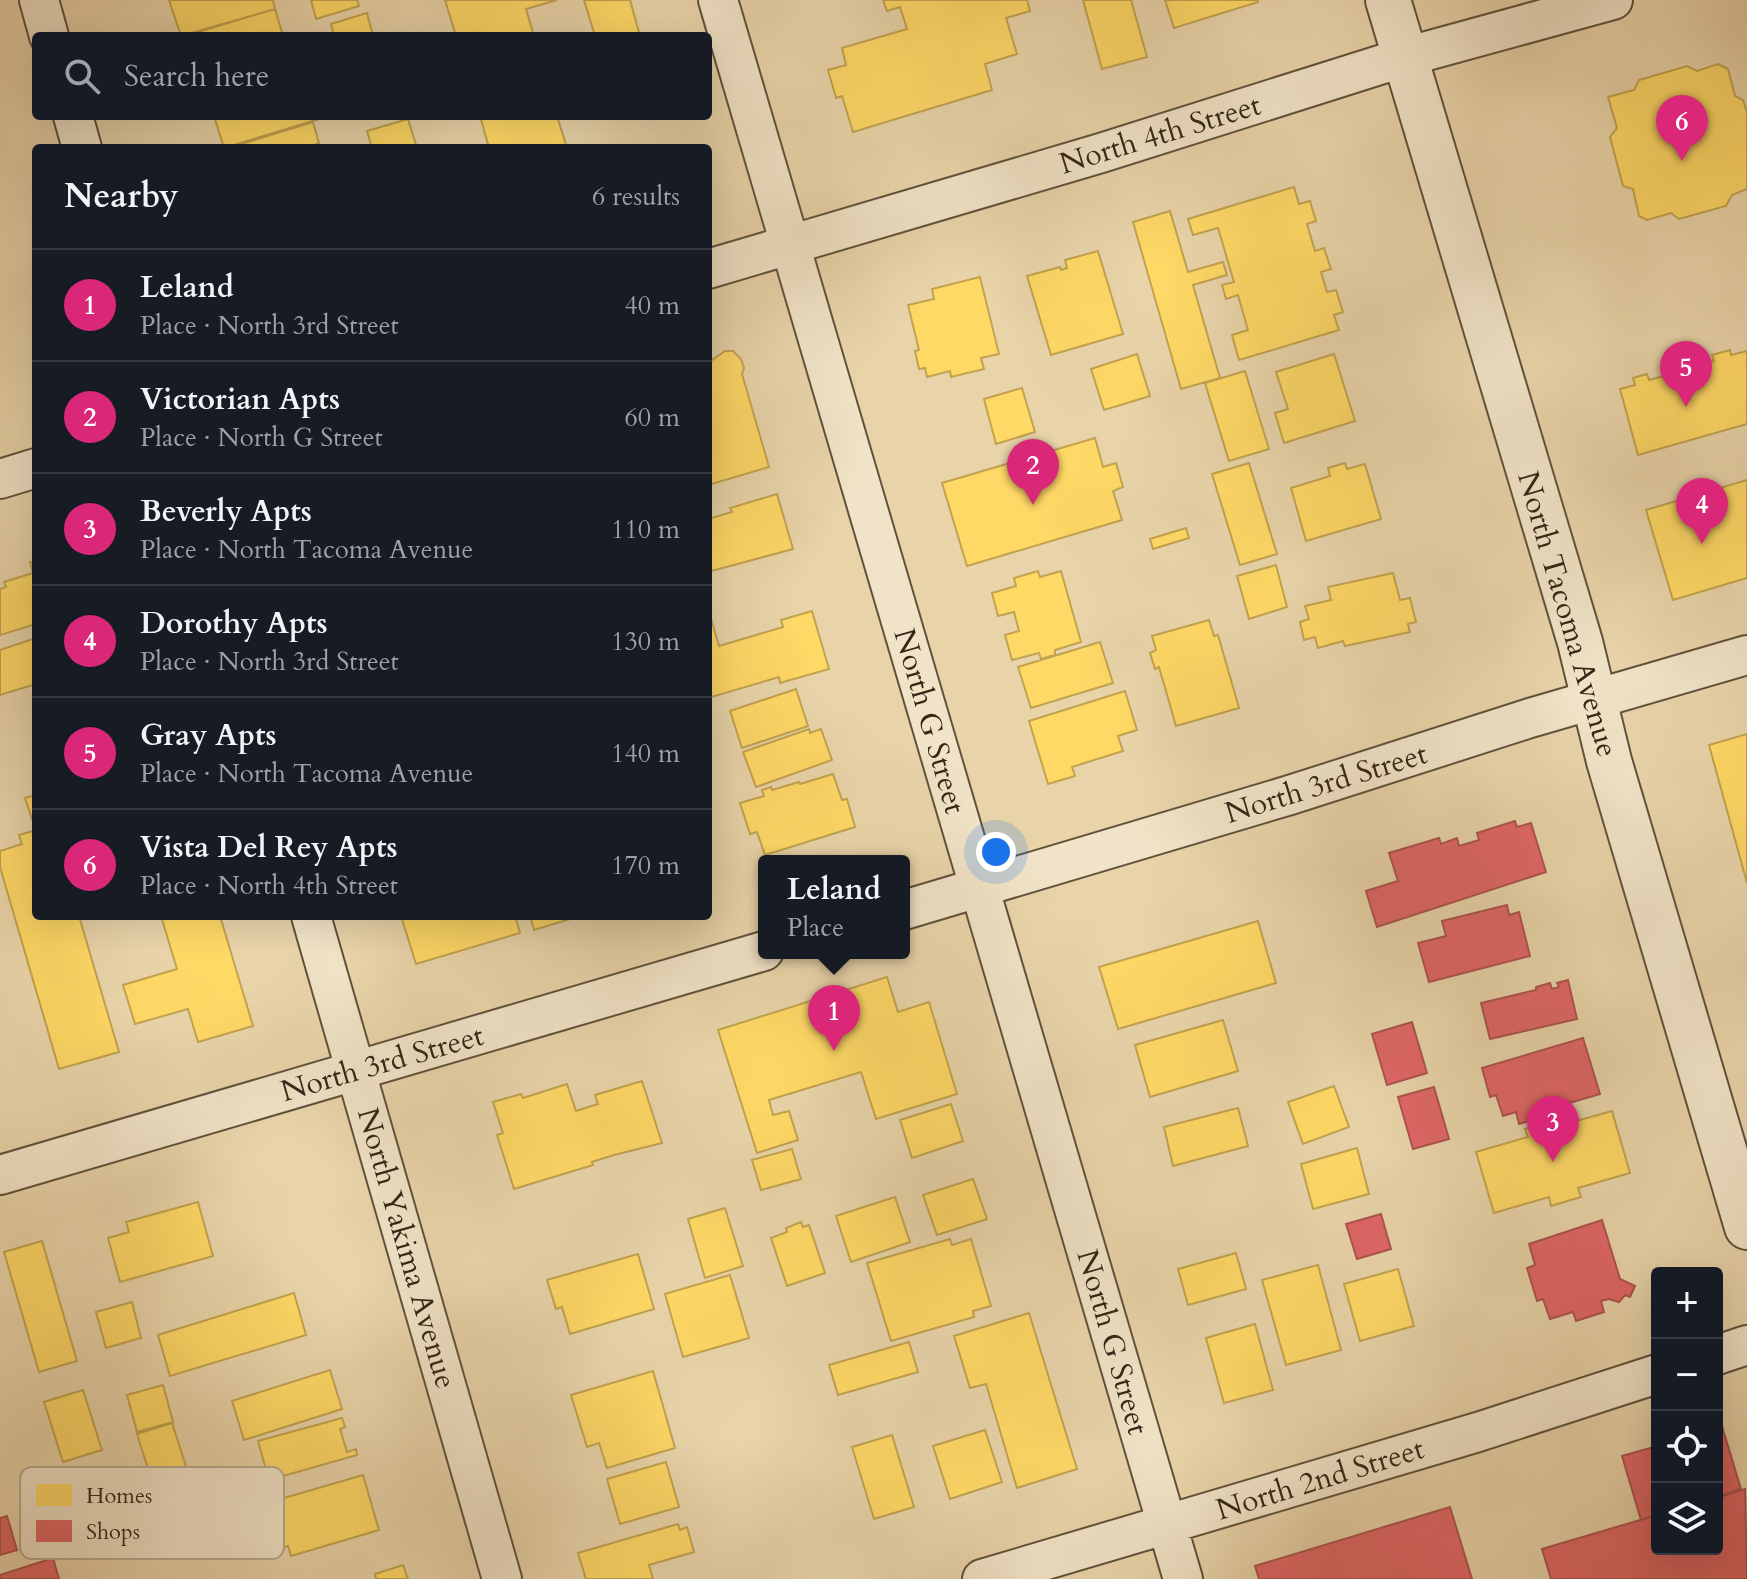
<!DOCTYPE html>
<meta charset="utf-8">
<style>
body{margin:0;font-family:Cardo,serif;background:#20242c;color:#f1f3f6}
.controls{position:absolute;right:24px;bottom:24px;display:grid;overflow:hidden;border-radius:8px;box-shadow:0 8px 32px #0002}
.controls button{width:72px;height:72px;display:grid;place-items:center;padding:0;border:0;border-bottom:2px solid #363941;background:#171b24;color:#f1f3f6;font:40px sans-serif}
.you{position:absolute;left:996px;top:852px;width:28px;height:28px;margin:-20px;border:6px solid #fff;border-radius:50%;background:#1a73e8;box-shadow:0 0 0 12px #1a73e833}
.badge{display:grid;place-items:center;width:52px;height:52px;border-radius:50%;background:#db2777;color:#fff;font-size:26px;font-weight:700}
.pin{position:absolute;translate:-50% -66px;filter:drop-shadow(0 2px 4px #0008)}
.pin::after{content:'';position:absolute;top:42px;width:28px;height:24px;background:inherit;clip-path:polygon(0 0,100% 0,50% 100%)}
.popup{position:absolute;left:758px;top:855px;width:152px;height:104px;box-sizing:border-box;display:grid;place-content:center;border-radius:8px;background:#171b24;filter:drop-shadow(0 2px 6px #0005);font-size:26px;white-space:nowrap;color:#9ea1a6}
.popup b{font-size:30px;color:#f1f3f6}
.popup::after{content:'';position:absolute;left:50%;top:100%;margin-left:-16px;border:16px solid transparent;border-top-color:#171b24}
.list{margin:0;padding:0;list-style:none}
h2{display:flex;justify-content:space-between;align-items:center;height:104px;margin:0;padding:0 32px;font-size:34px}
h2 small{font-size:26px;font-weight:400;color:#9ea1a6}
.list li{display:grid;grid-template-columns:52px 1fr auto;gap:24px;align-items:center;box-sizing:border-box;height:112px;padding:0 32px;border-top:2px solid #363941}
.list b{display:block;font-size:30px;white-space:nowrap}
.list p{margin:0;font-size:26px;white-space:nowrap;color:#9ea1a6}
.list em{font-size:26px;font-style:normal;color:#9ea1a6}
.icon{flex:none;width:44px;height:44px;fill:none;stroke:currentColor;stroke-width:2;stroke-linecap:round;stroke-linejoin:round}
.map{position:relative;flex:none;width:1747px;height:1579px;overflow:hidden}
.search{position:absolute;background:#171b24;box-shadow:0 8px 32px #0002;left:32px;top:32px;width:680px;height:88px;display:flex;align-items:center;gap:20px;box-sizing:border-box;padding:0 28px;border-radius:8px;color:#9ea1a6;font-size:30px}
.panel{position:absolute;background:#171b24;box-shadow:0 8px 32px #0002;left:32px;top:144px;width:680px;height:776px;border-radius:8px}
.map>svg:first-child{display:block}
</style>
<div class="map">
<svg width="1747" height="1579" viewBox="0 0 1747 1579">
<rect width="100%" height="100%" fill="#e9d4a9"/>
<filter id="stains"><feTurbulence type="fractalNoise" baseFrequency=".0025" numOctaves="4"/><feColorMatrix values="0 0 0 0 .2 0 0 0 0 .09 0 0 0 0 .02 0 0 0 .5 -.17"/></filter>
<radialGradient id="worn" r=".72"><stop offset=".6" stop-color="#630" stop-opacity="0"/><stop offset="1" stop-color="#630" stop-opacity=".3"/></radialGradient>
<path fill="#ffd966" stroke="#c2a34f" stroke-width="2" d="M169,0h104l2,9 -94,27z
M311,0h46l2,6 -43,13z
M445,0h112l-31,9 8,27h-78z
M584,0h46l10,36h-45z
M883,0h144l3,11 -24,7 11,36 -32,10 7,26 -139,42 -11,-36 -6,2 -8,-28 18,-5 -4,-17 65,-19 -7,-22 -13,4z
M1083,0h48l16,57 -45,12z
M1165,0h93v2l-84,26z
M275,9l8,27h-98l36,-11z
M367,13l6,23h-39l-3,-12z
M1718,64l10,5 7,27 8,4 4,12v77l-15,6 -6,11 -47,13 -8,-6 -24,7 -8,-4 -6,-27 -10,-3 -13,-49 7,-9 -9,-31 26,-7 5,-10 48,-14 10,5z
M214,116h115l-105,32z
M480,116h77l10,32h-78z
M408,119l9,29h-45l-5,-17z
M313,122l6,21 -12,5h-78z
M1294,187l5,17 11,-3 6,20 -9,3 8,27 9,-3 7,21 -10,3 6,20 9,-2 7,22 -9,3 5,15 -100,30 -7,-25 16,-5 -10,-35 -12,4 -4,-14 12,-3 -16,-54 -25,7 -5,-16z
M1170,211l18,61 35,-10 4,13 -34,10 27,93 -39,11 -48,-167z
M1098,251l25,83 -72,21 -24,-79 33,-9 1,3 6,-2 -2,-8z
M980,277l19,77 -18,4 3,11 -33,8 -1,-6 -23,6 -2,-9 -6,1 -4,-18 4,-1 -11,-45 26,-6 -2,-10z
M1730,350l1,5 16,-4v73l-109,31 -18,-66 15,-4 -2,-7 14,-4 2,6 26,-7 -2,-6 15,-4 2,5 24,-7 -2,-6z
M725,351h8l8,8 3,9 -2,6 27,93 -61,18v-122z
M1137,354l13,42 -46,14 -13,-41z
M1334,354l21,67 -71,22 -9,-30 13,-4 -12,-37z
M1245,371l24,78 -40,12 -24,-78z
M1022,388l13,44 -39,12 -12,-45z
M1095,438l8,29 13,-4 7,24 -10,4 9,29 -155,46 -25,-83z
M1249,463l28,91 -37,11 -28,-91z
M1345,463l2,6 18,-5 16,55 -75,22 -15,-53 39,-12 -2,-8z
M1747,480v98l-74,22 -27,-90z
M777,494l16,55 -85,23v-53l24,-7 -2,-4z
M1186,528l3,10 -36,11 -3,-10z
M36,561v63l-36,11v-46l6,-2 -2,-5 29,-9 -3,-11z
M1276,565l11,42 -38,12 -12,-43z
M1038,571l2,6 21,-6 20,71 -26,8v5l-14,4 -2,-6 -27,7 -7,-25 14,-4 -5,-19 -16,4 -6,-23 24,-7 -2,-8z
M1393,573l7,27 10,-2 6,24 -8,2 2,8 -65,14 -2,-5 -25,7 -3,-11 -11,3 -4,-18 9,-3 -4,-13 26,-6 -3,-13z
M708,608l11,38 64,-19 -2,-7 31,-9 17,58 -49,14 -1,-6 -71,21z
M1209,620l5,16 4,-1 21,73 -63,18 -17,-59 -4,2 -5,-16 6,-3 -4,-14z
M36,638v46l-36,11v-45z
M1100,642l13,41 -82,25 -13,-41z
M796,689l12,37 -66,22 -12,-37z
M1125,691l12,39 -19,6 5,15 -51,16 3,9 -27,8 -19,-63z
M809,729l1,4 11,-4 11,31 -76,27 -13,-35z
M1747,734v149l-38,-138z
M833,774l9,26 5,-1 8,28 -90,28 -8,-23 -7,2 -10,-31 24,-7 -2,-6 9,-3 1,3 27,-8 1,2z
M36,795v22l-4,2 -7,-21z
M36,830v86h43l40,136 -60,17 -59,-202v-16l22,-7 -3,-9z
M161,916h59l33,110 -55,16 -10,-33 -53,15 -12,-39 54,-16z
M401,916h114l5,17 -104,31z
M530,916h50l-46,14z
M1258,921l18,62 -158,46 -19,-62z
M887,977l11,35 31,-10 28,92 -81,25 -15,-47 -92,28 4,15 16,-4 9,29 -41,13 -39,-123z
M1223,1020l15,51 -88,26 -15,-52z
M642,1081l20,62 -48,12 -22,7 1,3 -79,24 -17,-54 6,-2 -10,-31 28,-8 2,4 44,-14 9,27 22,-7 -3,-9z
M1334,1086l15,41 -46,17 -15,-42z
M951,1104l12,37 -51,17 -12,-38z
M1238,1108l10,38 -75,20 -9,-39z
M1612,1111l18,62 -52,15 3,9 -30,9 -2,-9 -55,16 -18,-61 52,-15 -3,-8 35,-10 2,6z
M1357,1148l12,46 -56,15 -12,-45z
M792,1149l9,30 -40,11 -9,-30z
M973,1179l14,40 -50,16 -14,-40z
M895,1197l15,45 -59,20 -15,-46z
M198,1202l15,54 -93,26 -12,-44 21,-6 -3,-10z
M725,1208l18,58 -38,12 -17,-59z
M801,1222l2,5 6,-2 16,48 -38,13 -16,-48 16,-6 -1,-4z
M950,1239l2,6 19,-6 20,67 -18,5 1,6 -83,24 -24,-78z
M42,1241l35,120 -38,11 -35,-120z
M1236,1253l10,36 -58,16 -10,-36z
M638,1254l16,55 -84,25 -8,-27 -6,2 -9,-29z
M1318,1265l23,85 -55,15 -24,-85z
M1398,1269l16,57 -54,15 -16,-57z
M730,1275l19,63 -66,19 -18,-63z
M294,1293l12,42 -136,41 -12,-41z
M132,1302l9,36 -35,10 -10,-36z
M1029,1313l48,156 -60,19 -31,-104 -16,4 -16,-52z
M1255,1324l18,66 -49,13 -18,-65z
M909,1342l9,30 -80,23 -9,-30z
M330,1370l12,39 -98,31 -12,-39z
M653,1371l22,77 -68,20 -8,-25 -12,4 -16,-52z
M163,1385l10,37 -36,10 -10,-37z
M83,1390l19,60 -39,12 -19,-60z
M342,1418l3,9 -5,2 7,23 9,-3 1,6 -88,25 -11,-39z
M172,1423l35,108 -36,11 -34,-108z
M985,1430l17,52 -52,17 -17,-53z
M892,1435l22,72 -40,12 -22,-72z
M666,1462l13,45 -59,17 -13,-45z
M363,1475l16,55 -88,26 -3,-10 -15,4 -11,-36 15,-4 -3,-9z
M105,1494l13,46 -32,9 -13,-46z
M678,1524l2,6 7,-3 7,25 -45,13 4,14h-67l-8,-26z
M403,1565l5,14h-32l-1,-5z"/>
<path fill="#e06666" stroke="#ac534f" stroke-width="2" d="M1515,821l2,6 14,-4 15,49 -169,55 -11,-36 32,-10 -9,-28 50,-15 2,6 16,-6 2,8 20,-6 -2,-7z
M1507,905l2,10 10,-3 11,44 -101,26 -11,-39 28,-7 -4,-15z
M1568,980l9,39 -87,20 -9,-36 55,-13v-3l14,-4 2,6 7,-2 -2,-4z
M1412,1022l15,51 -40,12 -15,-51z
M1583,1038l17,56 -55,16 1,6 -27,8 -3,-12 -13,4 -7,-21 -6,2 -8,-29z
M1434,1087l15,52 -36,10 -15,-52z
M1381,1214l10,35 -34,10 -11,-35z
M1602,1220l18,59 15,7 -5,11 -5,-2 -6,7 -10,-3 -8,2 3,11 -28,9 -3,-9 -23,7 -7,-20 -6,2 -10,-33 8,-3 -6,-21z
M1722,1426l19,63 -24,8v-70z
M1657,1446v69l-16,5 -19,-64z
M1745,1489l2,90h-196l-9,-30 115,-34v34h60v-51z
M1450,1507l22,72h-213l-4,-13z
M7,1516l10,34 -17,5v-37z
M53,1558l6,21h-59v-4z"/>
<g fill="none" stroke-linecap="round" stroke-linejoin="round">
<defs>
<path id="minor" d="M39,0l10,36
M718,0l465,1579
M73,116l9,32
M708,269l393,-116 304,-96 208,-57
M0,479l36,-11
M904,910l386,-115 240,-77 217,-63
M311,916l191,663
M0,1175l764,-224
M1717,1355l30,-10
M982,1579l496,-147 179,-58"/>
<path id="tertiary" d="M1388,0l192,642 29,119 138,466"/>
</defs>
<use href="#minor" stroke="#61523c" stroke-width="42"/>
<use href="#tertiary" stroke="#61523c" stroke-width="48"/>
<use href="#minor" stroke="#f1e3c7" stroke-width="38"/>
<use href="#tertiary" stroke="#f1e3c7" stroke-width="44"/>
</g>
<g text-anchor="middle" stroke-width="8" stroke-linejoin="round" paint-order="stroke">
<g font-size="30" fill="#342618" stroke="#f1e3c7">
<text transform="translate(1160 134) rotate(-17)" y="10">North 4th Street</text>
<text transform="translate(1568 614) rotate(74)" y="10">North Tacoma Avenue</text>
<text transform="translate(930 721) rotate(74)" y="10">North G Street</text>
<text transform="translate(1326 783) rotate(-17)" y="10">North 3rd Street</text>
<text transform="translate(382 1063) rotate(-16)" y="10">North 3rd Street</text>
<text transform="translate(407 1248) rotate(74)" y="10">North Yakima Avenue</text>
<text transform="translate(1113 1342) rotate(74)" y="10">North G Street</text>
<text transform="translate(1320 1479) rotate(-17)" y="10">North 2nd Street</text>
</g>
</g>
<rect x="20" y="1467" width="264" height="92" rx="12" fill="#f1e3c7" stroke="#b8aa92" stroke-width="2"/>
<rect x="36" y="1484" width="36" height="22" fill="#ffd966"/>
<rect x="36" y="1520" width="36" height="22" fill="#e06666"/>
<g font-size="22" fill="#342618">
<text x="86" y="1503">Homes</text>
<text x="86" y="1539">Shops</text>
</g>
<rect width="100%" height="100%" filter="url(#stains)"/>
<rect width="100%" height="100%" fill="url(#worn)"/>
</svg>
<div class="controls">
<button>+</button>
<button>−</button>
<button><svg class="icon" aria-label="locate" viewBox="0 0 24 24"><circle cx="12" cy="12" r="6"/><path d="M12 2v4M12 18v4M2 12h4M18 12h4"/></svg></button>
<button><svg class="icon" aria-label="layers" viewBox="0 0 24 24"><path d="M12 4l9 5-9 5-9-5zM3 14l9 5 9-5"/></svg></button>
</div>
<div class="you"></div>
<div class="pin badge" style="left:834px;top:1051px">1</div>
<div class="popup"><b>Leland</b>Place</div>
<div class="pin badge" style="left:1033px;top:505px">2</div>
<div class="pin badge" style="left:1553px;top:1162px">3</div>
<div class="pin badge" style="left:1702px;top:544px">4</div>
<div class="pin badge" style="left:1686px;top:407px">5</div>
<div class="pin badge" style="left:1682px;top:161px">6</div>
<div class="search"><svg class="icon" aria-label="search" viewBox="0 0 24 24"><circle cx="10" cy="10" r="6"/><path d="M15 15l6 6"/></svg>Search here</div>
<section class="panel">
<h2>Nearby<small>6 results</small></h2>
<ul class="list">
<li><span class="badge">1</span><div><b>Leland</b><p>Place · North 3rd Street</p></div><em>40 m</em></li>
<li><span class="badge">2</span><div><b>Victorian Apts</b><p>Place · North G Street</p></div><em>60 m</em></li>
<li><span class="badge">3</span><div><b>Beverly Apts</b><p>Place · North Tacoma Avenue</p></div><em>110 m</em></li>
<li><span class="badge">4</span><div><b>Dorothy Apts</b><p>Place · North 3rd Street</p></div><em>130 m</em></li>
<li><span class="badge">5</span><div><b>Gray Apts</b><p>Place · North Tacoma Avenue</p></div><em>140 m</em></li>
<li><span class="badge">6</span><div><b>Vista Del Rey Apts</b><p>Place · North 4th Street</p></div><em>170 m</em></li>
</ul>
</section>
</div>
